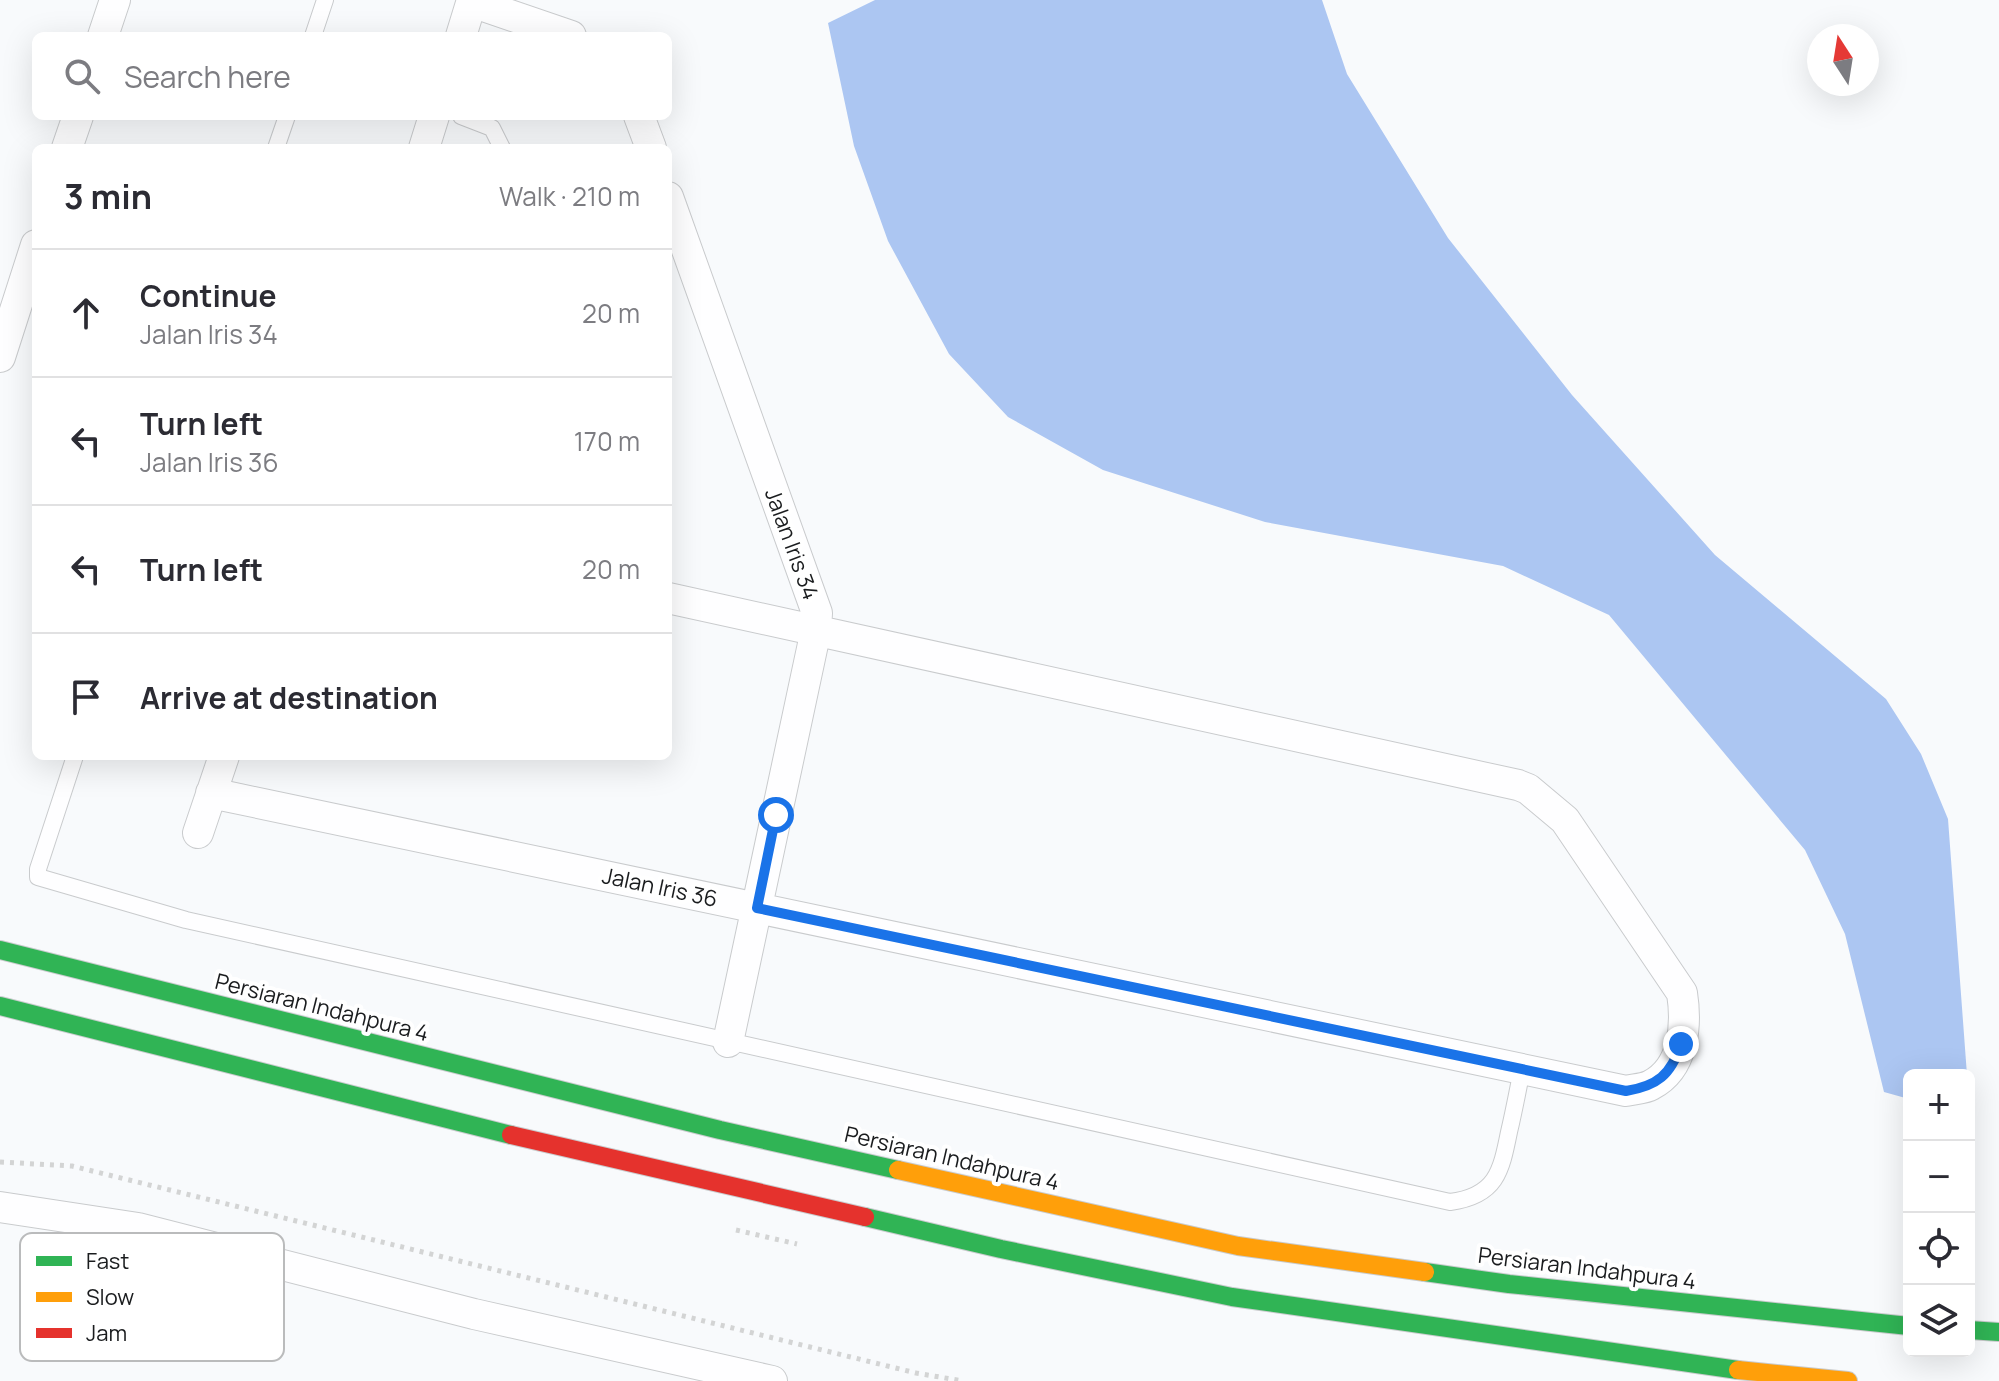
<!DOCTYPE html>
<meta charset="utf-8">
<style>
body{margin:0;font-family:Manrope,sans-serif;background:#f2f2f3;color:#2b2b33}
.controls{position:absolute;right:24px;bottom:24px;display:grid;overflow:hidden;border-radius:12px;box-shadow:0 8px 32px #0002}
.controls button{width:72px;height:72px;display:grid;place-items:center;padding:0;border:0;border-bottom:2px solid #e1e1e2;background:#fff;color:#2b2b33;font:40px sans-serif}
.compass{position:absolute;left:1807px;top:24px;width:72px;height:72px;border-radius:50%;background:#fff;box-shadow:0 8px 32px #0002;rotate:348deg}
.stop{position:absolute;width:24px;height:24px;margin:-18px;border:6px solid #1a73e8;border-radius:50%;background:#fff}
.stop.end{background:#1a73e8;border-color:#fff;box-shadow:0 2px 8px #0008}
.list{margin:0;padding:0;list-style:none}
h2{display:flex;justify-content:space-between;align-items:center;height:104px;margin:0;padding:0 32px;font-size:34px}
h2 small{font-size:26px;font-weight:400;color:#7c7c81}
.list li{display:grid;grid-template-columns:52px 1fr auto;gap:24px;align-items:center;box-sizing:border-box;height:128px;padding:0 32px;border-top:2px solid #e1e1e2}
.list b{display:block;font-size:30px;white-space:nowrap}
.list p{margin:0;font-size:26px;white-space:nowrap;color:#7c7c81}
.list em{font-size:26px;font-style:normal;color:#7c7c81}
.icon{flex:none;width:44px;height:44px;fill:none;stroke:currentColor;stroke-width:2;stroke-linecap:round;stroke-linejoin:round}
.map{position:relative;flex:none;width:1999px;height:1381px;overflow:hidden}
.search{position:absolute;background:#fff;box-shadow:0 8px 32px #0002;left:32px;top:32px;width:640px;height:88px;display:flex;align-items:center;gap:20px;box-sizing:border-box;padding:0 28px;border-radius:12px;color:#7c7c81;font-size:30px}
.panel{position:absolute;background:#fff;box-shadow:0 8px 32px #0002;left:32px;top:144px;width:640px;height:616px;border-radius:12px}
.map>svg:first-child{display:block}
</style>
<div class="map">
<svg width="1999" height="1381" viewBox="0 0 1999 1381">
<rect width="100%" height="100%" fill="#f8fafc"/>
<path fill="#acc6f2" d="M875,0h447l25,74 101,164 124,157 143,160 171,144 35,55 27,65 19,256h-58v24l-25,-7 -39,-158 -40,-84 -196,-235 -106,-49 -238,-44 -162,-52 -95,-53 -59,-63 -61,-113 -34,-95 -26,-123z"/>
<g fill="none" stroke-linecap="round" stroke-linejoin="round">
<defs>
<path id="lane" d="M313,36l12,-36
M461,116l31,12 10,20
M276,148l11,-32
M75,756l-37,113v8l148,43 1264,282c46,-6 51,-30 59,-70 5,-21 9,-42 13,-63"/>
<path id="street" d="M472,2l99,34
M103,36l12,-36
M461,36l11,-36
M639,116l12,32
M67,148l11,-32
M424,148l10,-32
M668,197l149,416 -1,17 -88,412
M0,357l36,-112
M211,793l1415,298c8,-2 18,-2 25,-6 33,-17 36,-60 31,-92l-117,-173 -37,-31 -10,-4 -850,-187
M198,833l26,-77
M0,1207l138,21 336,86 298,67"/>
<path id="fast" d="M0,950l720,180 178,40
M0,1006l511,129
M865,1217l136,32 231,48 506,73
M1425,1272l84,12 400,42
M1969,1330l30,2"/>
<path id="slow" d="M898,1170l340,76 187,26
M1738,1370l110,11"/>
<path id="jam" d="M511,1135l354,82"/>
</defs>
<use href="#lane" stroke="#c9cbcd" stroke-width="18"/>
<use href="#street" stroke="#c9cbcd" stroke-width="32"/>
<use href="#fast" stroke="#c9cbcd" stroke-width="20"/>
<use href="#slow" stroke="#c9cbcd" stroke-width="20"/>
<use href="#jam" stroke="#c9cbcd" stroke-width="20"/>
<path stroke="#d3d4d4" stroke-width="5" stroke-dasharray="4 6" stroke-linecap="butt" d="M0,1162l72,4 844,207 47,8
M736,1230l61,14"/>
<use href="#lane" stroke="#fefeff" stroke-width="16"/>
<use href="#street" stroke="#fefeff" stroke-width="30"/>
<use href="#fast" stroke="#30b455" stroke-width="18"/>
<use href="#slow" stroke="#ff9f0a" stroke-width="18"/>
<use href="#jam" stroke="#e5322d" stroke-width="18"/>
</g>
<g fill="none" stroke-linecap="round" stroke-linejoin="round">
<path stroke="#1a73e8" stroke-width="10" d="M776,815l-19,93 869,183c31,-5 45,-16 55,-47"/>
</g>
<g text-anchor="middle" stroke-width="8" stroke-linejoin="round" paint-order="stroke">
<g font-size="22" fill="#1a1c1e" stroke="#fff">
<text transform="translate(792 544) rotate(70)" y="8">Jalan Iris 34</text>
<text transform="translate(660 887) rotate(12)" y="8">Jalan Iris 36</text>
<text transform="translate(322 1007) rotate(14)" y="8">Persiaran Indahpura 4</text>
<text transform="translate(952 1158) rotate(13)" y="8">Persiaran Indahpura 4</text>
<text transform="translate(1587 1268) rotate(7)" y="8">Persiaran Indahpura 4</text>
</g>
</g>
<rect x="20" y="1233" width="264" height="128" rx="12" fill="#fff" stroke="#babbbc" stroke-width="2"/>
<rect x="36" y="1256" width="36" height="10" fill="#30b455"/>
<rect x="36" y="1292" width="36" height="10" fill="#ff9f0a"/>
<rect x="36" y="1328" width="36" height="10" fill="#e5322d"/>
<g font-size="22" fill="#1a1c1e">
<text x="86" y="1269">Fast</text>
<text x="86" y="1305">Slow</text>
<text x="86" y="1341">Jam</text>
</g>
</svg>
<div class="controls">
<button>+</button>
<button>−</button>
<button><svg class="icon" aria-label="locate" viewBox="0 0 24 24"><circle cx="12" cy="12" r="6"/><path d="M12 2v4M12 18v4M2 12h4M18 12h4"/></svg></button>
<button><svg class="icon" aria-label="layers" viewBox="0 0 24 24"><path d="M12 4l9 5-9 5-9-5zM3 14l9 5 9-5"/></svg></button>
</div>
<svg class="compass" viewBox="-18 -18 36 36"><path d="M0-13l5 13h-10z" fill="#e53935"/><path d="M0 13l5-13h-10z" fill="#7c7c81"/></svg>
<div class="stop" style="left:776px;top:815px"></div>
<div class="stop end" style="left:1681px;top:1044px"></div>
<div class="search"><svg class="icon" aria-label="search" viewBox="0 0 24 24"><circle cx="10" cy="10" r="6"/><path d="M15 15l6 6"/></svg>Search here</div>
<section class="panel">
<h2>3 min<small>Walk · 210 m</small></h2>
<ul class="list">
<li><svg class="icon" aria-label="ahead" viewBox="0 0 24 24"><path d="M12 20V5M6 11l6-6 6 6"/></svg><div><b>Continue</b><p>Jalan Iris 34</p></div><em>20 m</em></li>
<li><svg class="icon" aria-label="left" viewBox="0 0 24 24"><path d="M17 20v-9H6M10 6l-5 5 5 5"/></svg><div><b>Turn left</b><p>Jalan Iris 36</p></div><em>170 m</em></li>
<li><svg class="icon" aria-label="left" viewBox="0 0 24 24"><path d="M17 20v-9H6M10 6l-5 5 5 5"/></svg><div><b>Turn left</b></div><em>20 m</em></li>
<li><svg class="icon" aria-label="arrive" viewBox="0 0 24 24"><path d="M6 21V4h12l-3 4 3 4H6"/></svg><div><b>Arrive at destination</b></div></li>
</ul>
</section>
</div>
